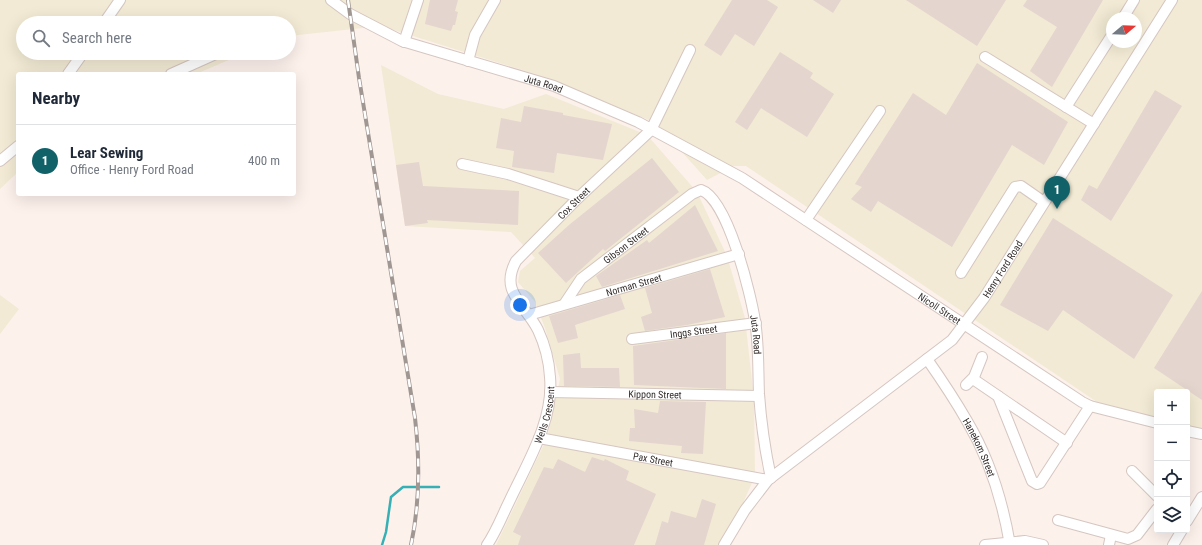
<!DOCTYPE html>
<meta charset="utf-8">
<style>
body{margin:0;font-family:"Roboto Condensed",sans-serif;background:#f2f2f3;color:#1f2937}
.controls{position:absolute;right:12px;bottom:12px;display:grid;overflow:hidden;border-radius:4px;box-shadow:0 4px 16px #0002}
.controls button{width:36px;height:36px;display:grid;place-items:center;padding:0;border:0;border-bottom:1px solid #e0e1e3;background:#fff;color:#1f2937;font:20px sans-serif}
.compass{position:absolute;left:1106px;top:12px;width:36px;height:36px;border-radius:50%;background:#fff;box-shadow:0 4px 16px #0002;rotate:71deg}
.you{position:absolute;left:520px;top:305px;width:14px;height:14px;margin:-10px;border:3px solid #fff;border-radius:50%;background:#1a73e8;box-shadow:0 0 0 6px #1a73e833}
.badge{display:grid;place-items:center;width:26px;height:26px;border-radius:50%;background:#116169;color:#fff;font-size:13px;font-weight:700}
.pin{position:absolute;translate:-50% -33px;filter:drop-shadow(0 1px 2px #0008)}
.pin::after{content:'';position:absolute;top:21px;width:14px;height:12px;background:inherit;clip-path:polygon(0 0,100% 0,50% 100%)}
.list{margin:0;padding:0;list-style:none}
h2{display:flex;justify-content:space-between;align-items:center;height:52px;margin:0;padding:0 16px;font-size:17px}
h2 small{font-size:13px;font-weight:400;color:#747a83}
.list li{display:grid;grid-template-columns:26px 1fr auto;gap:12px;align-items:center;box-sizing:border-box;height:72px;padding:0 16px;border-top:1px solid #e0e1e3}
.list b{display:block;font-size:15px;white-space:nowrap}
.list p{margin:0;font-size:13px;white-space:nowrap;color:#747a83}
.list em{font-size:13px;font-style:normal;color:#747a83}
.icon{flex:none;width:22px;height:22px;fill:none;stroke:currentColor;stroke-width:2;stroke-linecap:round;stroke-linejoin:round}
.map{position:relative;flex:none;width:1202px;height:545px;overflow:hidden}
.search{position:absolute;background:#fff;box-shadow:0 4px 16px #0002;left:16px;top:16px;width:280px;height:44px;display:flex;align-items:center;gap:10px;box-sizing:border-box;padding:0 14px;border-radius:22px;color:#747a83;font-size:15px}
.panel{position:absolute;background:#fff;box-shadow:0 4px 16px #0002;left:16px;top:72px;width:280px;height:124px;border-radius:4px}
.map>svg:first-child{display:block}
</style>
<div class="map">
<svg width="1202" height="545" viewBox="0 0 1202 545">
<rect width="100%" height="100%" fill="#fdf1ec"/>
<path fill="#f2ead4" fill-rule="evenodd" d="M0,0h1202v430l-15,-4v-34h-30v26l-60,-16 -351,-236h-12l-27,14 -51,-57 -108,-45 -167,-52 -92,10v-13h-266v30h222l-49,21h-178v98l-18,17zM1112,18h24v24h-24z
M381,65l57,29 66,15 42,-15 101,41 50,57 30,64 18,62 9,81 1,77 -20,45 -14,24h-225l51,-107 13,-59 -15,-51 -10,-26 -17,-20 2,-11 15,-13 -24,-26 -106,-6z
M0,295l19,14 -19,25z"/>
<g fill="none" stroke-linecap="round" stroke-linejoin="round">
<path stroke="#36b0b5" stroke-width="2.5" d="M382,545l4,-13 5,-35 12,-10h36"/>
</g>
<path fill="#e4d5cf" d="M430,0h28l-3,11 3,1 -3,13h-2l-2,6 -26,-7z
M732,0h35l11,7 -24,39 -19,-12 -14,22 -17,-11z
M813,0h28l-8,13z
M906,0h100l-29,46z
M1027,0h76l-51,87 -22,-16 27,-44 -34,-21z
M780,52l33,21 -3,5 24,16 -27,43 -46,-29 -14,22 -12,-8z
M977,63l91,59 -24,43 -32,-20 -60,102 -74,-46 -7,11 -20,-13 11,-12 -7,-3 58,-91 33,22z
M1155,90l27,16 -71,115 -30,-21 8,-15 8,4z
M524,106l39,7v2l49,9 -9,36 -46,-7 -3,20 -42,-6 2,-16 -18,-3 5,-30 20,4z
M652,158l27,34 -74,59 -2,-2 -37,34 -28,-30 31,-28z
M419,162l4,24 96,5 -1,34 -91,-5 1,3 -23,3 -9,-61z
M695,205l23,46 -116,36 -6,-11 51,-36 2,3z
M1053,218l120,77 -39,64 -71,-49 -15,21 -48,-26z
M710,269l15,48 -38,8 -42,6 -4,-14 11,-4 -7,-25z
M1202,291v109l-48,-32z
M620,295l5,14 -50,16 3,13 -20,5 -9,-27z
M726,333v56l-92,-4 -1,-39z
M580,353l1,15h38l1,19 -56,-1 -1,-31z
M660,401l46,1 -3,52 -22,-1 1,-7 -53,-5 1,-13h5l-1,-19 24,4z
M592,457l12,4 1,-2 24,12 -3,9 30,14 -22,51h-116l3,-9 -8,-4 31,-65 9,2 5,-10 27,13z
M702,499l14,5 -12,41h-49l7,-24 6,2 3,-12 25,7z"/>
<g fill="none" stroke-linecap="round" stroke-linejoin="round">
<defs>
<g id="minor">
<path id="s1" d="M331,0l19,14 52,27 152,45 84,36 104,56 340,224 8,4 67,17"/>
<path d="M1123,18l11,-18"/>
<path d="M104,23l16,-23"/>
<path d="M404,42l14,-42"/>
<path d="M985,57l109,67"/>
<path d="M468,61l7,-26 20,-35"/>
<path d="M68,74l15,-21"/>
<path d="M171,74l47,-21"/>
<path d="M1066,107l46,-72"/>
<path d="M0,161l18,-15"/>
<path d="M462,164l46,10 71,23"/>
<path d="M806,220l74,-109"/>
<path d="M961,273l54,-86 6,-1 23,16"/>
<path id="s2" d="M565,303l16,-24 111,-85 9,-4c27,9 50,105 54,131 4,24 3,49 4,73 2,29 6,56 12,84"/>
<path id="s3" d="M529,315l210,-61"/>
<path id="s4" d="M632,339l124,-16"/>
<path id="s5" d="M927,359c14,20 28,41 40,62 22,37 36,82 43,124"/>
<path d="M973,379l94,64"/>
<path d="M966,385l8,-8 8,-20"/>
<path id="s6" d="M550,392l209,4"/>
<path d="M998,396l34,85 5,3 3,-1 50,-77"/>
<path d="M1187,431l15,3"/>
<path id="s7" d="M539,438l229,42"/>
<path d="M1132,471l25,25"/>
<path d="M1058,520l70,19 9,-4 20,-26"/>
<path d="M1187,521l15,-24"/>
<path id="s8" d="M487,545c9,-13 15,-29 22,-43 18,-39 45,-81 41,-125 -1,-17 -5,-32 -12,-47 -13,-26 -39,-38 -22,-69l63,-64 72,-67 39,-80"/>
<path id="s9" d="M724,545l21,-35 23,-30 184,-140 32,-42 188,-298"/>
<path d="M985,545l40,-4 18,4"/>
<path d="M1109,545l2,-10"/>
<path d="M1173,545l9,-15"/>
</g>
</defs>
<use href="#minor" stroke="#d5c6c1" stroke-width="12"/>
<use href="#minor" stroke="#fff" stroke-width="10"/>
<defs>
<path id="rail" d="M348,0l11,78 56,340c5,43 5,85 -4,127"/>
</defs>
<use href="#rail" stroke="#a09793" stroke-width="4"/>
<use href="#rail" stroke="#fff" stroke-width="2.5" stroke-dasharray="8" stroke-linecap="butt"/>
</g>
<g text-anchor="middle" stroke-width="3" stroke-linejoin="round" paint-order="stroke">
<g font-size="10" fill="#342e2c" stroke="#fff">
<text dy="4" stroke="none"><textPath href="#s1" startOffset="230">Juta Road</textPath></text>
<text dy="4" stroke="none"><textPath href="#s8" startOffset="390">Cox Street</textPath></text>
<text dy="4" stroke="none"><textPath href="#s2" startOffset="85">Gibson Street</textPath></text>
<text dy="4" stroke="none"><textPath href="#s9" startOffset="397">Henry Ford Road</textPath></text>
<text dy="4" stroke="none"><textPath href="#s3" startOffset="109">Norman Street</textPath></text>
<text dy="4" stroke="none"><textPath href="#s1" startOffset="687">Nicoll Street</textPath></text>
<text dy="4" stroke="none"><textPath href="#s4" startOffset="62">Inggs Street</textPath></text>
<text dy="4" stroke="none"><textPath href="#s2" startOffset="337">Juta Road</textPath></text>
<text dy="4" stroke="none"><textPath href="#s6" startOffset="105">Kippon Street</textPath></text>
<text dy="4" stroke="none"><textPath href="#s8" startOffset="143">Wells Crescent</textPath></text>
<text dy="4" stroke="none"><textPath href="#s5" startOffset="103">Hanekom Street</textPath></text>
<text dy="4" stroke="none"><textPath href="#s7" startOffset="116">Pax Street</textPath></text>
</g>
</g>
</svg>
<div class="controls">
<button>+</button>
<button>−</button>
<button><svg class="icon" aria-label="locate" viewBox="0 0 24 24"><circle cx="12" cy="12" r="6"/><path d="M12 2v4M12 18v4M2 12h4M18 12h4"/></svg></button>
<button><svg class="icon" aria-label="layers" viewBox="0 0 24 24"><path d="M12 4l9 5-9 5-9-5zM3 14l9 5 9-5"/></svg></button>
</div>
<svg class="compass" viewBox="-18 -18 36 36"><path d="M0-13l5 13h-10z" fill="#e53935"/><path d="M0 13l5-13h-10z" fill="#747a83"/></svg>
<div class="you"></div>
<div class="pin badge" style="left:1057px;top:209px">1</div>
<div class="search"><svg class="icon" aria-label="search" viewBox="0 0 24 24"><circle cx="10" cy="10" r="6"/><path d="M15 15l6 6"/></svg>Search here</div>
<section class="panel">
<h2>Nearby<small></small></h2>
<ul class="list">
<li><span class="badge">1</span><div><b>Lear Sewing</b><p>Office · Henry Ford Road</p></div><em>400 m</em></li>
</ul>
</section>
</div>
